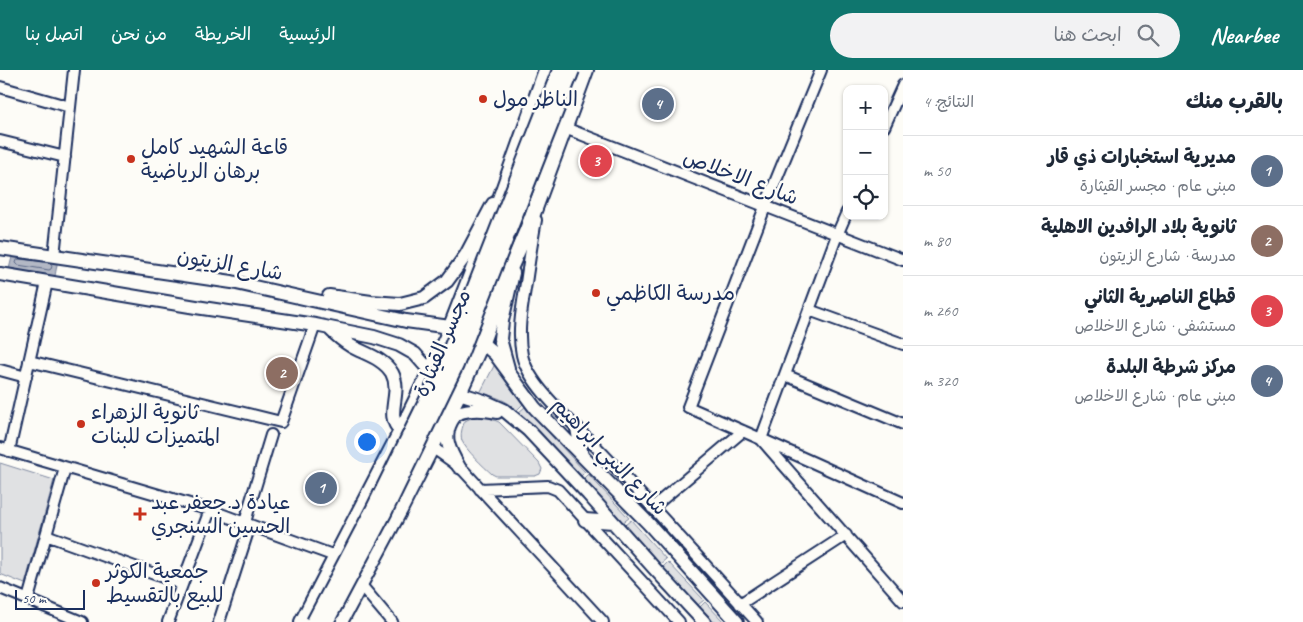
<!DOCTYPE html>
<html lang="ar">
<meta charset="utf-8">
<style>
body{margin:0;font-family:Caveat,"Playpen Sans Arabic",sans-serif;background:#f2f2f3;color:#1f2937;direction:rtl}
.controls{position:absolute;right:15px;top:15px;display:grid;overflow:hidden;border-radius:10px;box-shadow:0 1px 4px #0004}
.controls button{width:45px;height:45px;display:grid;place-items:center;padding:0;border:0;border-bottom:1px solid #e0e1e3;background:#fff;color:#1f2937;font:25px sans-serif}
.scale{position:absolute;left:15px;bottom:12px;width:70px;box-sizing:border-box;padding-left:5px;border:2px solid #1b2f5e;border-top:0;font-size:14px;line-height:18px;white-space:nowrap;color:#1b2f5e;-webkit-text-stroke:4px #fdfcf7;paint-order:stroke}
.you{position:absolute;left:366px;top:371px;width:18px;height:18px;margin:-12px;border:4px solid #fff;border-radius:50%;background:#1a73e8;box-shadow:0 0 0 8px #1a73e833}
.badge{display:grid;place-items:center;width:32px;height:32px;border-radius:50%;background:#0f766e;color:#fff;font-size:16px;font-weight:700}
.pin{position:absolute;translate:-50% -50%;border:2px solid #fff;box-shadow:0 1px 5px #0006}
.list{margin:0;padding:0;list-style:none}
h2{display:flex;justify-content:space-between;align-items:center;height:65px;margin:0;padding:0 20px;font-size:21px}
h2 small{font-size:16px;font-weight:400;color:#747a83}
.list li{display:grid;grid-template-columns:32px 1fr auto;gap:15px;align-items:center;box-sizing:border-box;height:70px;padding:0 20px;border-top:1px solid #e0e1e3}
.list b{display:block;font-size:19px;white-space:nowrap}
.list p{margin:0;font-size:16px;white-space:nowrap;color:#747a83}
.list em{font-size:16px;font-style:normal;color:#747a83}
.icon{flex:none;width:28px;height:28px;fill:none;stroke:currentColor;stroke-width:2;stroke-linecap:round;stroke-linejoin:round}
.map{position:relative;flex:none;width:903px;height:552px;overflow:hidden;direction:ltr}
header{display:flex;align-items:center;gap:30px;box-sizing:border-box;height:70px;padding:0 25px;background:#0f766e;color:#fff}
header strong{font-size:24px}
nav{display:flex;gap:28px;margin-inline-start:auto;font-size:18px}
.search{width:350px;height:45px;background:#f2f2f3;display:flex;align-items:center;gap:12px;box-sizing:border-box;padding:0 18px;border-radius:28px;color:#747a83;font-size:19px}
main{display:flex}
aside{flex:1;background:#fff}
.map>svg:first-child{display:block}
</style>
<header>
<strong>Nearbee</strong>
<div class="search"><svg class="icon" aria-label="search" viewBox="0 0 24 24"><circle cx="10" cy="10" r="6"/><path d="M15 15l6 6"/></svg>ابحث هنا</div>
<nav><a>الرئيسية</a><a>الخريطة</a><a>من نحن</a><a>اتصل بنا</a></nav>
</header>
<main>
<aside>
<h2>بالقرب منك<small>النتائج: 4</small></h2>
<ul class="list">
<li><span class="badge" style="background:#5c6f8a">1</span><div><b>مديرية استخبارات ذي قار</b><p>مبنى عام · مجسر القيثارة</p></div><em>50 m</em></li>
<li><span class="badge" style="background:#8d6e63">2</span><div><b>ثانوية بلاد الرافدين الاهلية</b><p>مدرسة · شارع الزيتون</p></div><em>80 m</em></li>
<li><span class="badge" style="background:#e0444e">3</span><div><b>قطاع الناصرية الثاني</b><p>مستشفى · شارع الاخلاص</p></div><em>260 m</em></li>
<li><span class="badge" style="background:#5c6f8a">4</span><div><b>مركز شرطة البلدة</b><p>مبنى عام · شارع الاخلاص</p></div><em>320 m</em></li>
</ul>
</aside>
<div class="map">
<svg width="903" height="552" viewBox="0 0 903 552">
<rect width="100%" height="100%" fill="#fdfcf7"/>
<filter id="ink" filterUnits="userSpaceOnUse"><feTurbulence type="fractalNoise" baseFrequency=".02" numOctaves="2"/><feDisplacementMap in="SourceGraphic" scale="10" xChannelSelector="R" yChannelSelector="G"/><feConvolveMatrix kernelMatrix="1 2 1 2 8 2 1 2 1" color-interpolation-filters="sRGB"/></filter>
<g filter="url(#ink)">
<path fill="#e0e1e3" stroke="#7e88a0" d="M495,294l13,21 15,19 -6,6c-11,-10 -22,-14 -37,-17z
M525,337l60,65 -6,6 -60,-66z
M473,347l16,1 10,4 40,41 3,6 -2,5 -5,2h-39l-4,-2c-8,-7 -26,-24 -30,-33 -2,-6 0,-14 3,-20z
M0,393l54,17 -29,104 -25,-10z
M588,404l41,44 -7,5 -40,-43z
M631,450l35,39 -6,5 -35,-39z
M668,492l36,38 -6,5 -35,-38z
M705,532l19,20h-10l-14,-15z"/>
<path fill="#b3b8c5" stroke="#76819c" d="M13,183l45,6 -3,17 -46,-7z"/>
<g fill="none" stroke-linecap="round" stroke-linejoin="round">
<path stroke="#586687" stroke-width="1" d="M47,192l-28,-3 -2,1 -1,3 2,2 31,5 2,-1 1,-3 -2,-3"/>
<defs>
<path id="minor" d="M821,0l-56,137 -77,200 73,32 142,64
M0,17l70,20
M884,57l19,-42
M565,58l338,132
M0,71l65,16
M847,142l-10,23 -76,204 142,162
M536,150c-4,21 -7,42 -10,63 -4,24 -9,49 -4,72 7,33 58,74 81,99 52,55 103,112 154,168
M54,186l20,-186
M809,240l94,34
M29,291l252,61 34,-97
M0,300l26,7
M785,305l118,49
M413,367c20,10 34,19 51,34l139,151
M0,378l210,62 40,15 -31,97
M9,381l38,-169
M480,419l68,-3 10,4 121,132
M652,438l91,-77
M245,453l5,-19 21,-69
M250,455l85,31
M46,465l136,49
M360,514l32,38
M0,518l82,34
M28,529l37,-131
M740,534l106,-69
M168,552l42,-112"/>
<path id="major" d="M0,178l232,34 174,39 44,6 24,9 21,18 40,54 113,115 89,99
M0,204l196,33 119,18 59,12 25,8 16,9 15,17 19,17 10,5 25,8 20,9 24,20 60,64 66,74 50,54
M329,226l42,6 29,2 24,-6 23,-17 19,-26 27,-51
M330,259c6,6 13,12 21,17 14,8 32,12 41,27 11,21 -9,42 9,58
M508,298l-8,-29 2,-18 11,-48
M454,347c-13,18 -5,33 5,50
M444,353c13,-15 34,-15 53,-11
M577,358l5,28
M585,450l28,2"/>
<path id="highway" d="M302,552l99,-191 45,-92 46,-118 54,-151
M340,552l60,-112 59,-117 23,-51 23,-62 22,-50 59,-160"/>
</defs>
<use href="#minor" stroke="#1b2f5e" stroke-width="14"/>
<use href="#major" stroke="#1b2f5e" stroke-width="16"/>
<use href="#highway" stroke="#1b2f5e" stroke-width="18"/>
<use href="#minor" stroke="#fdfcf7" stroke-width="10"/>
<use href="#major" stroke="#fdfcf7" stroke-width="12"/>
<use href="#highway" stroke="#fdfcf7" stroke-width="14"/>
<defs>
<path id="highway-bridge" d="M314,552l60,-114 72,-147 114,-291
M326,552l58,-109 72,-148 116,-295"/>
</defs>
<use href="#highway-bridge" stroke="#1b2f5e" stroke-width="18" stroke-linecap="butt"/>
<use href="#highway-bridge" stroke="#fdfcf7" stroke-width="14"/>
</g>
</g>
<g fill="#c8321e" stroke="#fdfcf7" stroke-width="2">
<circle cx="483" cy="29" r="5"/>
<circle cx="131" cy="89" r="5"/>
<circle cx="596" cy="223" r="5"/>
<circle cx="81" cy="354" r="5"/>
<path d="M137.5 436.5h5v5h5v5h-5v5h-5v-5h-5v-5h5z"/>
<circle cx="96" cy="513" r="5"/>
</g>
<g text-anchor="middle" stroke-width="5" stroke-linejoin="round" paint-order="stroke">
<g font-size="21" fill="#1b2f5e" stroke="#fdfcf7" text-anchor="start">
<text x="493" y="36">الناظر مول</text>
<text x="141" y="84">قاعة الشهيد كامل<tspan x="141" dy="24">برهان الرياضية</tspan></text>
<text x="606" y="230">مدرسة الكاظمي</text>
<text x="91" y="349">ثانوية الزهراء<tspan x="91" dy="24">المتميزات للبنات</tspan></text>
<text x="151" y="439">عيادة د.جعفر عبد<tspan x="151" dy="24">الحسين السنجري</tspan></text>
<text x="106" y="508">جمعية الكوثر<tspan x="106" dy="24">للبيع بالتقسيط</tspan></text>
</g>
<g font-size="21" fill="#1b2f5e" stroke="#fdfcf7">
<text transform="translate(741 107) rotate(21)" y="7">شارع الاخلاص</text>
<text transform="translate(230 194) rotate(10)" y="7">شارع الزيتون</text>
<text transform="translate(442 273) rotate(-67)" y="7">مجسر القيثارة</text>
<text transform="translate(610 386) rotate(46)" y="7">شارع النبي ابراهيم</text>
</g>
</g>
</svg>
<div class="controls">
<button>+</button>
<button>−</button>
<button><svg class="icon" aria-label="locate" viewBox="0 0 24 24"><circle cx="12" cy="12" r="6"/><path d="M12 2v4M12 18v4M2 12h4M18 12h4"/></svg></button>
</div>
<div class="scale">50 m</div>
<div class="you"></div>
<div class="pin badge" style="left:321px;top:418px;background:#5c6f8a">1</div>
<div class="pin badge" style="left:282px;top:303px;background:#8d6e63">2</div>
<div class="pin badge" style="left:596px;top:91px;background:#e0444e">3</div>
<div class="pin badge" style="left:658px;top:34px;background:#5c6f8a">4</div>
</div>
</main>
